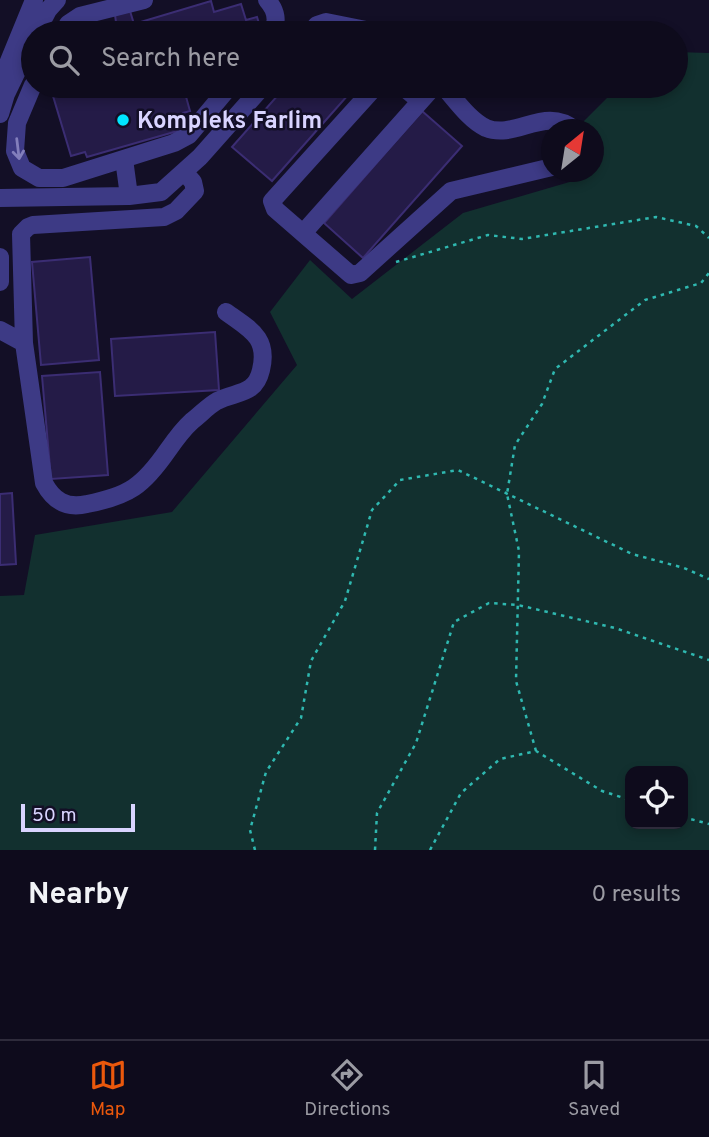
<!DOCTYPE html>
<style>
body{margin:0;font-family:Overpass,sans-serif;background:#171425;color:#f1f3f6}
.controls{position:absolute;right:21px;bottom:21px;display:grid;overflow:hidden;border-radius:14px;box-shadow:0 4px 10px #0003}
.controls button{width:63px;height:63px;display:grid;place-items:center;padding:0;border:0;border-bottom:2px solid #2e2b3b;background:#0e0b1c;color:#f1f3f6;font:35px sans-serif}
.compass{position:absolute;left:541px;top:119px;width:63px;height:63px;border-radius:50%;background:#0e0b1c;box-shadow:0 4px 10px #0003;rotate:30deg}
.scale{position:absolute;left:21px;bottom:18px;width:114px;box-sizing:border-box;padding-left:7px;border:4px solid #d9d4ff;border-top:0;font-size:19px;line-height:24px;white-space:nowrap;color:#d9d4ff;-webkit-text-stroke:5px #130f26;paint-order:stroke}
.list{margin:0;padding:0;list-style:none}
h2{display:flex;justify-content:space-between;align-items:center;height:91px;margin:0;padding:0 28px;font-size:30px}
h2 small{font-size:23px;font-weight:400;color:#9b9ba3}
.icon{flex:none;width:38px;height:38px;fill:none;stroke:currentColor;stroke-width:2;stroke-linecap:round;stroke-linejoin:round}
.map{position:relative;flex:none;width:709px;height:850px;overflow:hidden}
.search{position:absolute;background:#0e0b1c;box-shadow:0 4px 10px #0003;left:21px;right:21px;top:21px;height:77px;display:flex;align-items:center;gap:18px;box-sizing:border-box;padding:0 24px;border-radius:38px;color:#9b9ba3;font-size:26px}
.sheet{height:189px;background:#0e0b1c}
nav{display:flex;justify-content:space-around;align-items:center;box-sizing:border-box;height:98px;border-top:2px solid #2e2b3b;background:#0e0b1c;font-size:19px;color:#9b9ba3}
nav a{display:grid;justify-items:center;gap:4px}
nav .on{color:#ea580c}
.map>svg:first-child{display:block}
</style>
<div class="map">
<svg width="709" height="850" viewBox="0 0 709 850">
<rect width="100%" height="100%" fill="#130f26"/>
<path fill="#12302f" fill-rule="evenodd" d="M676,52l33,1v797h-709v-254l24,-1 11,-60 137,-23 125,-147 -27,-53 40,-52 42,39 111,-86 127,-37v-4h4v-42l-12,-1 -1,-5 38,-38h57zM630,771h53v53h-53z"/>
<path fill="#241b47" stroke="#3b2d73" stroke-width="2" d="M211,1l3,11 27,-8 5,16 11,-3 5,16h-158l6,-2 -2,-7 8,-2 -1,-7 15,-4 4,13z
M50,86h133l7,25 -7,2 5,15 -101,29 -2,-5 -14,4z
M286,86h70l-84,95 -40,-34z
M422,111l40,35 -99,112 -39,-35z
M90,257l9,103 -58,5 -9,-103z
M215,332l4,58 -104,6 -4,-57z
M100,372l8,103 -57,4 -9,-103z
M12,493l4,71 -16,1v-71z"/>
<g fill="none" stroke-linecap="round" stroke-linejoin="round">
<path stroke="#2fb8b0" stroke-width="2.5" stroke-dasharray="3.5 5" stroke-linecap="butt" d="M396,262l92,-27 34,4 134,-22 40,9 13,12
M536,751l-20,-70 3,-130 -12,-57 8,-49 27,-41 13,-35 90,-69 56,-17 8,-10
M683,817l26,7
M255,850l-5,-20 16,-58 35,-54 10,-57 34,-60 27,-91 28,-30 58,-10 174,84 52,14 25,11
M375,850l2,-37 39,-70 38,-121 35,-19 29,2 97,23 94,32
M430,850l31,-57 39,-34 36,-8 66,40 28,9"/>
<path stroke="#3d3a85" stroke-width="18" d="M267,0c9,10 12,22 4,33
M36,33l12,-23 9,-10
M63,33l5,-9 12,-8 64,-16
M310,33l7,-8 9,-3 55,11
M0,83l34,-83
M33,85l-16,38 -2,28 7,17 17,10h24l111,-35 15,-8 41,-49
M376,86l-104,115 3,8 76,66 9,-2 91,-82 101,-24
M402,86l17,14
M443,86c12,13 26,34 43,42 30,12 59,-23 89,2
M0,114l6,-20 27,-56
M124,159l5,37
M185,173l8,9 2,9 -19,20 -12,6 -131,8 -5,2 -7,7 3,109 20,140c9,17 22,26 43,21 42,-8 56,-18 81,-54 7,-10 14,-20 24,-29 8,-6 16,-15 25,-20 19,-10 38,-5 44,-31 8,-33 -12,-41 -35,-58
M0,198l129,-2 32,-4 39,-35 63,-71
M304,232l130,-146
M0,257v25
M0,330l24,13"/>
</g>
<defs><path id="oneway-shaft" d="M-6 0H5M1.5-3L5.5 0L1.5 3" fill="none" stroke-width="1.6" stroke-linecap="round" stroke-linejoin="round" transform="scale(1.75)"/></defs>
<use stroke="#837fbc" href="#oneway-shaft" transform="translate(18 149) rotate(83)"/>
<circle fill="#00e5ff" stroke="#130f26" stroke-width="2.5" cx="123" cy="120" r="7"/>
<g text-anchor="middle" stroke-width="5" stroke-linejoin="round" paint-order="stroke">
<g font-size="24" font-weight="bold" fill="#d9d4ff" stroke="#130f26" text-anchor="start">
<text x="137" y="128">Kompleks Farlim</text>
</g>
</g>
</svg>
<div class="controls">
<button><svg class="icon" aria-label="locate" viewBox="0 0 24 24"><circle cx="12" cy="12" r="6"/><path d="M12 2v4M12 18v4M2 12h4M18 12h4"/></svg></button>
</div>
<svg class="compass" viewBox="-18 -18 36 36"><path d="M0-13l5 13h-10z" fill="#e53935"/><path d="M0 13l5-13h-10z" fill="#9b9ba3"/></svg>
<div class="scale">50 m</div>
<div class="search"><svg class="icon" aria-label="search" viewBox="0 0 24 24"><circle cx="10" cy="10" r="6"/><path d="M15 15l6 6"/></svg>Search here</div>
</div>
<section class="sheet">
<h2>Nearby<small>0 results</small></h2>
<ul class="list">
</ul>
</section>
<nav>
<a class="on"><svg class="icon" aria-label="map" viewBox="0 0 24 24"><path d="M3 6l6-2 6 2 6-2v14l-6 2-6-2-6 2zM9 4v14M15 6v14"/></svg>Map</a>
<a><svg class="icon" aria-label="directions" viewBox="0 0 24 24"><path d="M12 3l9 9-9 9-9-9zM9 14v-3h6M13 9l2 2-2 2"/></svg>Directions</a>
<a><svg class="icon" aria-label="saved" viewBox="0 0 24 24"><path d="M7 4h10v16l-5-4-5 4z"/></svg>Saved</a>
</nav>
